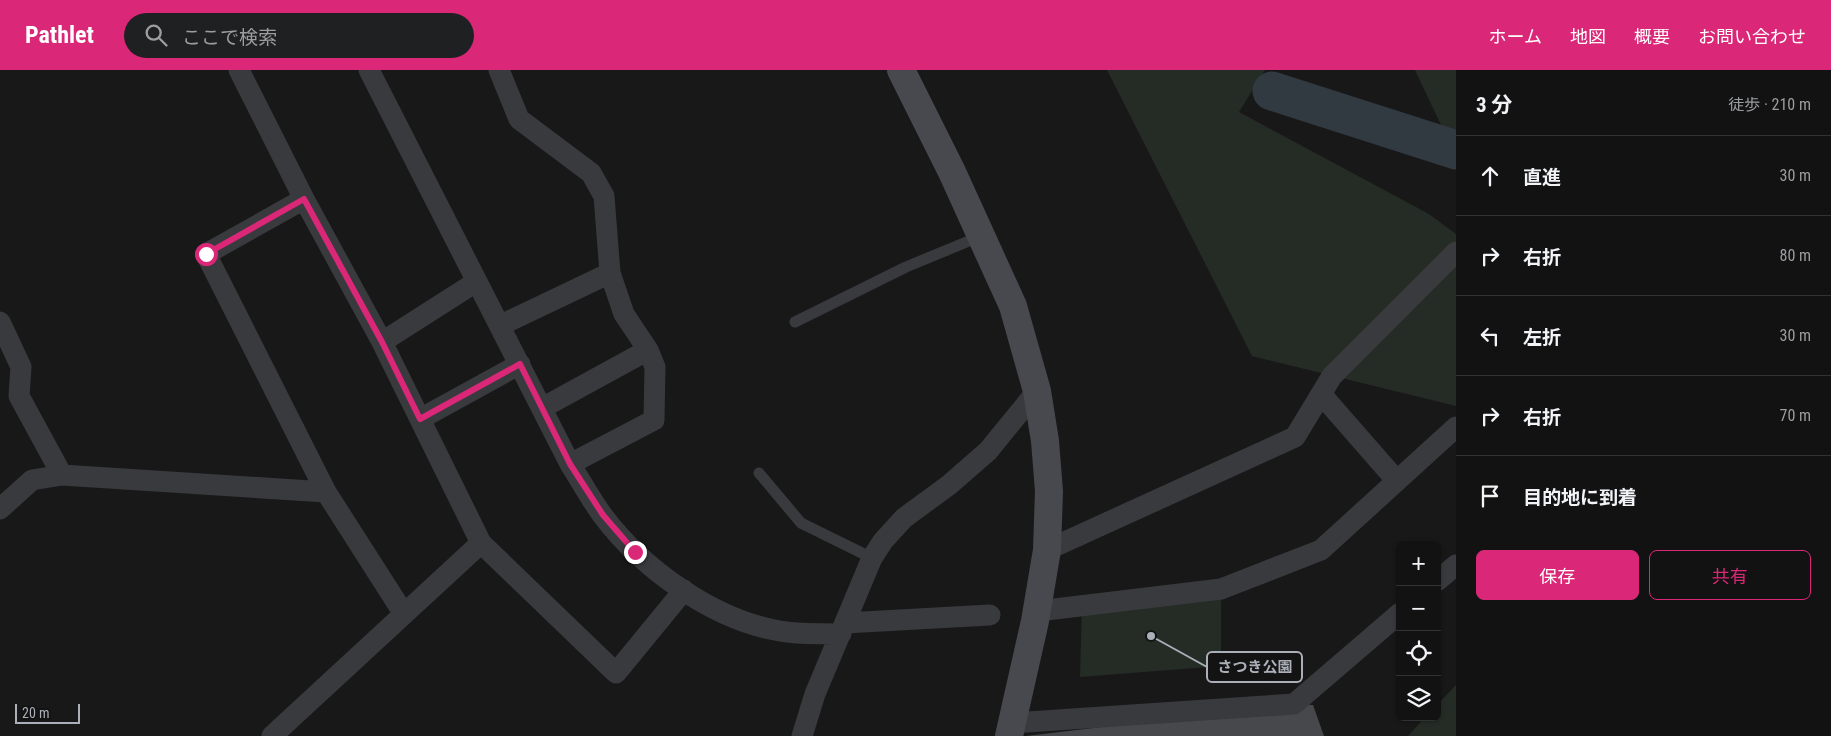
<!DOCTYPE html>
<html lang="ja">
<meta charset="utf-8">
<style>
body{margin:0;font-family:"Roboto Condensed","Noto Sans JP",sans-serif;background:#1f2021;color:#f1f3f6}
.controls{position:absolute;right:15px;bottom:15px;display:grid;overflow:hidden;border-radius:8px;box-shadow:0 1px 4px #0004}
.controls button{width:45px;height:45px;display:grid;place-items:center;padding:0;border:0;border-bottom:1px solid #313233;background:#121213;color:#f1f3f6;font:25px sans-serif}
.scale{position:absolute;left:15px;bottom:12px;width:65px;box-sizing:border-box;padding-left:5px;border:2px solid #abafb8;border-top:0;font-size:14px;line-height:18px;white-space:nowrap;color:#abafb8;-webkit-text-stroke:4px #131314;paint-order:stroke}
.stop{position:absolute;width:15px;height:15px;margin:-11px;border:4px solid #db2777;border-radius:50%;background:#fff}
.stop.end{background:#db2777;border-color:#fff;box-shadow:0 1px 5px #0008}
.list{margin:0;padding:0;list-style:none}
h2{display:flex;justify-content:space-between;align-items:center;height:65px;margin:0;padding:0 20px;font-size:21px}
h2 small{font-size:16px;font-weight:400;color:#9c9ea0}
.list li{display:grid;grid-template-columns:32px 1fr auto;gap:15px;align-items:center;box-sizing:border-box;height:80px;padding:0 20px;border-top:1px solid #313233}
.list b{display:block;font-size:19px;white-space:nowrap}
.list em{font-size:16px;font-style:normal;color:#9c9ea0}
.actions{display:flex;gap:10px;padding:15px 20px}
.actions a{flex:1;padding:11px 0;border:1px solid #db2777;border-radius:8px;text-align:center;font-size:18px;color:#db2777}
.actions .main{background:#db2777;color:#fff}
.icon{flex:none;width:28px;height:28px;fill:none;stroke:currentColor;stroke-width:2;stroke-linecap:round;stroke-linejoin:round}
.map{position:relative;flex:none;width:1456px;height:666px;overflow:hidden}
header{display:flex;align-items:center;gap:30px;box-sizing:border-box;height:70px;padding:0 25px;background:#db2777;color:#fff}
header strong{font-size:24px}
nav{display:flex;gap:28px;margin-inline-start:auto;font-size:18px}
.search{width:350px;height:45px;background:#1f2021;display:flex;align-items:center;gap:12px;box-sizing:border-box;padding:0 18px;border-radius:28px;color:#9c9ea0;font-size:19px}
main{display:flex}
aside{flex:1;background:#121213}
.map>svg:first-child{display:block}
</style>
<header>
<strong>Pathlet</strong>
<div class="search"><svg class="icon" aria-label="search" viewBox="0 0 24 24"><circle cx="10" cy="10" r="6"/><path d="M15 15l6 6"/></svg>ここで検索</div>
<nav><a>ホーム</a><a>地図</a><a>概要</a><a>お問い合わせ</a></nav>
</header>
<main>
<div class="map">
<svg width="1456" height="666" viewBox="0 0 1456 666">
<rect width="100%" height="100%" fill="#181819"/>
<path fill="#242c25" d="M1107,0h158l-26,42 190,102 27,20v172l-204,-50z
M1415,0h41v87z
M1221,519v77l-141,11 2,-72z
M1456,615v51h-48l17,-19h12v-12z"/>
<g fill="none" stroke-linecap="round" stroke-linejoin="round">
<path stroke="#323a41" stroke-width="39" d="M1272,21l184,59"/>
</g>
<path fill="#47484c" d="M1294,634l19,1 11,31h-298z"/>
<g fill="none" stroke-linecap="round" stroke-linejoin="round">
<path stroke="#393a3e" stroke-width="11" d="M795,252l111,-55 75,-31
M759,403l42,50 71,35"/>
<path stroke="#393a3e" stroke-width="21" d="M239,0l65,129 78,143
M369,0l201,394c11,17 21,36 33,52 40,53 110,104 177,115 20,4 41,2 61,3
M499,0l20,49 72,54 13,23 6,77 -109,52
M304,129l-98,55 120,238 78,122
M476,212l-94,60 99,201 135,130 68,-83
M0,252l21,45 -2,29 43,79
M1321,324l76,87
M542,338l106,-58
M420,349l100,-55
M570,394l84,-44 1,-53 -7,-17 -24,-36 -14,-41
M0,439l32,-29 30,-5 264,17
M1047,480l248,-113 37,-61 124,-124
M1437,511l19,-16
M1038,541l183,-22 100,-39 135,-123
M845,553l145,-8
M1012,653l282,-19 106,-91
M272,666l209,-193
M802,666l13,-42 57,-136 11,-17 21,-23 45,-33 39,-34 49,-60"/>
<path stroke="#47494e" stroke-width="28" d="M901,0l51,102 61,134 24,85 8,50 4,50 -2,59 -12,71 -26,115"/>
</g>
<g fill="none" stroke-linecap="round" stroke-linejoin="round">
<path stroke="#db2777" stroke-width="6" d="M206,184l98,-55 78,143 38,77 100,-55 50,100 33,51 32,37"/>
</g>
<path fill="none" stroke="#abafb8" stroke-width="2" d="M1151 566L1207 597"/>
<circle fill="#abafb8" stroke="#131314" stroke-width="2" cx="1151" cy="566" r="5"/>
<rect fill="#131314" stroke="#abafb8" stroke-width="2" x="1207" y="582" width="95" height="30" rx="5"/>
<g font-size="15" text-anchor="middle" font-weight="bold" fill="#abafb8">
<text x="1255" y="602">さつき公園</text>
</g>
</svg>
<div class="controls">
<button>+</button>
<button>−</button>
<button><svg class="icon" aria-label="locate" viewBox="0 0 24 24"><circle cx="12" cy="12" r="6"/><path d="M12 2v4M12 18v4M2 12h4M18 12h4"/></svg></button>
<button><svg class="icon" aria-label="layers" viewBox="0 0 24 24"><path d="M12 4l9 5-9 5-9-5zM3 14l9 5 9-5"/></svg></button>
</div>
<div class="scale">20 m</div>
<div class="stop" style="left:206px;top:184px"></div>
<div class="stop end" style="left:635px;top:482px"></div>
</div>
<aside>
<h2>3 分<small>徒歩 · 210 m</small></h2>
<ul class="list">
<li><svg class="icon" aria-label="ahead" viewBox="0 0 24 24"><path d="M12 20V5M6 11l6-6 6 6"/></svg><div><b>直進</b></div><em>30 m</em></li>
<li><svg class="icon" aria-label="right" viewBox="0 0 24 24"><path d="M7 20v-9h11M14 6l5 5-5 5"/></svg><div><b>右折</b></div><em>80 m</em></li>
<li><svg class="icon" aria-label="left" viewBox="0 0 24 24"><path d="M17 20v-9H6M10 6l-5 5 5 5"/></svg><div><b>左折</b></div><em>30 m</em></li>
<li><svg class="icon" aria-label="right" viewBox="0 0 24 24"><path d="M7 20v-9h11M14 6l5 5-5 5"/></svg><div><b>右折</b></div><em>70 m</em></li>
<li><svg class="icon" aria-label="arrive" viewBox="0 0 24 24"><path d="M6 21V4h12l-3 4 3 4H6"/></svg><div><b>目的地に到着</b></div></li>
</ul>
<div class="actions"><a class="main">保存</a><a>共有</a></div>
</aside>
</main>
